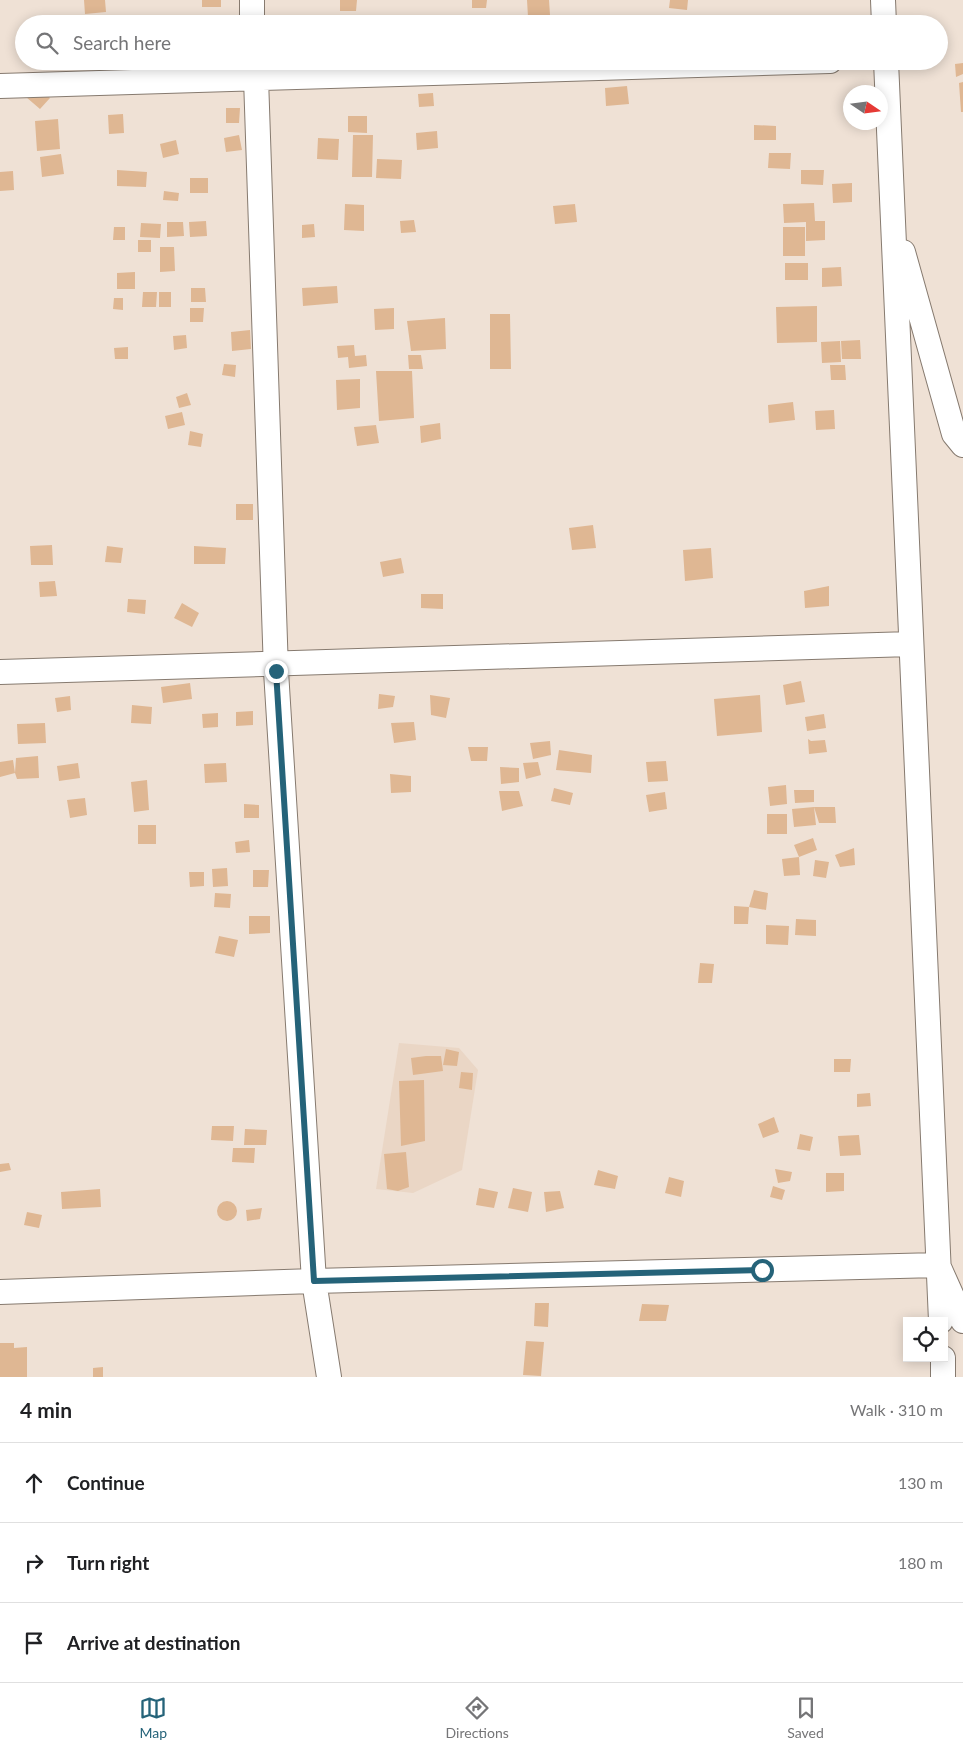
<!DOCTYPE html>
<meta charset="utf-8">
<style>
body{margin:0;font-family:Lato,sans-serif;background:#f6f6f6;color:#202124}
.controls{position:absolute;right:15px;bottom:15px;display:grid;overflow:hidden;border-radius:0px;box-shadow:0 2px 12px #0003}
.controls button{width:45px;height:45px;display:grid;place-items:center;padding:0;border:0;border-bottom:1px solid #e0e0e0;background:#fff;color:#202124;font:25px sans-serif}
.compass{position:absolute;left:843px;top:85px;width:45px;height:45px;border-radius:50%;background:#fff;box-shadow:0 2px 12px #0003;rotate:103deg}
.stop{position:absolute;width:15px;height:15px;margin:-11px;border:4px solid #256379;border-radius:50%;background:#fff}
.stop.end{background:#256379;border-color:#fff;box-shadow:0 1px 5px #0008}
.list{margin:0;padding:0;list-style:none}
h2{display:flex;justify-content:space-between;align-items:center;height:65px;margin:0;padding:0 20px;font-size:21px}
h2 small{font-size:16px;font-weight:400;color:#757577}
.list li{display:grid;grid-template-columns:32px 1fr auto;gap:15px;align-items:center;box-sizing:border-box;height:80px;padding:0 20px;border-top:1px solid #e0e0e0}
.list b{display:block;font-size:19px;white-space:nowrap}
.list em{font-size:16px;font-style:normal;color:#757577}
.icon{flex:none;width:28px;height:28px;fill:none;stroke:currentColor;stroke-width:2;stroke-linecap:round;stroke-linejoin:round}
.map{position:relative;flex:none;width:963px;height:1377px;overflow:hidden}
.search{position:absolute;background:#fff;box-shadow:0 2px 12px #0003;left:15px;right:15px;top:15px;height:55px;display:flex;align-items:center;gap:12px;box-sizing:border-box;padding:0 18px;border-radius:28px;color:#757577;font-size:19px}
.sheet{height:305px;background:#fff}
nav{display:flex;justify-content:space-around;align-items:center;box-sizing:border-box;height:70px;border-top:1px solid #e0e0e0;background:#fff;font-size:14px;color:#757577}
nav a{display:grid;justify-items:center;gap:2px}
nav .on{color:#256379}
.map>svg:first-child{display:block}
</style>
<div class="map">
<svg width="963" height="1377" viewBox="0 0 963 1377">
<rect width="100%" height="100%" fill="#efe1d5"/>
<path fill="#ead6c5" d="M399,1043l60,5 19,22 -16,100 -49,23 -37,-4z"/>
<path fill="#dfb793" d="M84,0h21l1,12 -21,2z
M202,0h19v7h-19z
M340,0h17l-1,11h-16z
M472,0h15l-1,8h-14z
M527,0h22l1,15 -22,2z
M670,0h18l-1,10 -18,-2z
M334,16h14v8h-14z
M963,63v11l-7,3 -1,-13z
M963,82v30h-2l-2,-29z
M627,86l2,18 -23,2 -1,-18z
M39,88l11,10 -10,11 -14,-12z
M433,93l1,13 -15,1 -1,-13z
M226,108h14l-1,15h-13z
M123,114l1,19 -15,1 -1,-19z
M348,116h19v17l-19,-1z
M58,119l2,30 -23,2 -2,-30z
M754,125l22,1v14h-22z
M437,131l1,17 -21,2 -1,-17z
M239,135l3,15 -16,2 -2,-14z
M353,135h20l-1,42h-20z
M318,138l21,1 -1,21 -21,-1z
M176,140l3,14 -16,4 -3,-14z
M769,153h22l-1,16 -22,-1z
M61,154l3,20 -22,3 -2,-20z
M377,159l25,1 -1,19 -25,-1z
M117,170l30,2 -1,15 -29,-1z
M801,170h23l-1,15 -22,-1z
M13,171l1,19 -14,1v-19z
M190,178h18v15h-18z
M852,183v19l-19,1 -1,-19z
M164,191l15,2 -1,8 -15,-1z
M814,203l1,18h10v19l-19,1v-19l-22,1 -1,-19z
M345,204l19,1v26l-20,-1z
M575,204l2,18 -22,2 -2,-18z
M414,220l2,12 -15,1 -1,-12z
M206,221l1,15 -17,1 -1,-15z
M167,222h16l1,14 -17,1z
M141,223l20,1 -1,14 -20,-1z
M314,224l1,13 -13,1v-13z
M114,227h11v13h-12z
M783,227h22v29h-22z
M138,240h13v12h-13z
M160,247h14l1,24 -15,1z
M785,263h23v17h-23z
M841,267l1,19 -20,1v-19z
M135,272v17h-18v-16z
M337,286l1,17 -35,3 -1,-18z
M191,288h14l1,14h-15z
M143,292h14l-1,15h-14z
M159,292h12v15h-12z
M114,298h9v12l-10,-1z
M817,306v36l-40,1 -1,-36z
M190,308h14l-1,14h-13z
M394,308v21l-19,1 -1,-21z
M490,314h20l1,55h-21z
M445,318l1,31 -35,2 -4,-30z
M250,330l1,19 -19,2 -1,-19z
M186,335l1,13 -13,2 -1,-14z
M860,340l1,19h-19l-1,-18z
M840,341l1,21 -19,1 -1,-21z
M354,345l1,11 11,-1 1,11 -18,2 -1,-11 -10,1 -1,-12z
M128,347v12h-13l-1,-11z
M408,355h13l2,14h-14z
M224,364l12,1 -1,12 -13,-2z
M830,365h15l1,15h-15z
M376,371h36l2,47 -35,3z
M360,379v29l-23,2 -1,-30z
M187,393l4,12 -12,3 -3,-11z
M793,402l2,18 -26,3 -1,-18z
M834,410l1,19 -19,1 -1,-19z
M182,412l3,13 -17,4 -3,-13z
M440,423l1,16 -20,4 -1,-17z
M376,425l3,18 -22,3 -3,-19z
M190,431l13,3 -2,13 -13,-2z
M236,504h17v16h-17z
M593,525l3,23 -24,2 -3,-22z
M52,545l1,20h-22l-1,-19z
M107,546l16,2 -2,15 -16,-1z
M194,546l32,2 -1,16h-31z
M711,548l2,30 -28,3 -2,-31z
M401,558l3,15 -21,4 -3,-15z
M55,581l2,15 -17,1 -1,-15z
M829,586v20l-24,2 -1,-17z
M421,594h22v15l-22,-1z
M128,599l18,1 -1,14 -18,-2z
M182,603l17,10 -7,14 -18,-9z
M801,681l4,21 -19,3 -3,-20z
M190,683l2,16 -29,4 -2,-16z
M379,694l16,2 -2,11 -15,2z
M430,695l20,3 -4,20 -15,-3z
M760,695l2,37 -45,4 -3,-37z
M70,696l1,14 -14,2 -2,-14z
M132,705l20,2 -1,17 -20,-1z
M253,711v14l-17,1v-14z
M218,713v14l-15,1 -1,-14z
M824,714l2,14 -19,3 -2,-14z
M414,722l2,18 -22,3 -3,-20z
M45,723l1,20 -28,1 -1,-20z
M808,739l3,2 14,-1 2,12 -18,2z
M550,741l1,14 -18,4 -3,-16z
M468,747h20l-1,14h-16z
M559,750l33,5 -1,18 -35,-3z
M38,756l1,22 -22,1 -2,-6 1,-15z
M13,760l2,13 -15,4v-15z
M666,761l2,20 -20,1 -2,-20z
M538,762l3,13 -15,4 -3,-16z
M78,763l2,15 -21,3 -2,-15z
M226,763l1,19 -22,1 -1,-19z
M500,767l19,1v14l-18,2z
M390,774l21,2v16l-20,1z
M147,780l2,30 -15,2 -3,-30z
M786,785l1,19 -17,2 -2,-19z
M554,788l19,5 -3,12 -19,-4z
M794,790h20v12l-19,1z
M499,791h20l4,15 -21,5z
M665,792l2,17 -18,3 -3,-17z
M85,798l2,17 -17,3 -3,-18z
M244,804l15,1v13h-15z
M814,807h21l1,16h-17z
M814,807l2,18 -22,2 -2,-18z
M767,814h20v20h-20z
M138,825h18v19h-18z
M813,838l4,12 -18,7 1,18 -16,1 -2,-17 17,-2 -5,-12z
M249,840l1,12 -14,1 -1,-11z
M854,848l1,17 -15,2 -5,-12z
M815,860l14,2 -3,16 -13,-2z
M227,868l1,18 -15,1 -1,-18z
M253,870h16l-1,17h-15z
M189,872h15v14l-14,1z
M754,890l14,3 -2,17 -17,-3z
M215,893l16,1 -1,14 -16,-1z
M734,906l15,1 -1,17h-14z
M249,916h21v17l-21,1z
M796,919l20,1v16l-21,-1z
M766,925l23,1 -1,19 -22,-1z
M219,936l19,4 -4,17 -19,-4z
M700,963l14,1 -2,19h-14z
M446,1049l13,3 -2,14 -14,-1z
M426,1056h15l2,15 -30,4 -2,-17z
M834,1059h17l-1,13h-16z
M461,1072l12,1 -1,17 -13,-2z
M424,1080l1,61 -24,5 -2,-65z
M870,1093l1,13 -14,1v-13z
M774,1117l5,15 -16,6 -5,-14z
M212,1126h22l-1,15 -22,-1z
M245,1129l22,1 -1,15h-22z
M800,1134l13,3 -3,14 -13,-2z
M859,1135l2,20 -21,1 -2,-20z
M233,1148h22l-1,15 -22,-1z
M406,1152l3,35 -11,4 -11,-2 -3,-35z
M9,1163l2,7 -11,2v-8z
M775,1169l17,3 -2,9 -12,2z
M598,1170l20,6 -3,13 -21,-4z
M826,1173h18v18l-18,1z
M669,1177l15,4 -3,16 -16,-4z
M773,1186l12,4 -3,10 -12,-3z
M479,1188l19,4 -4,16 -18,-3z
M513,1188l19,4 -4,20 -20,-4z
M100,1189l1,18 -39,2 -1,-17z
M560,1191l4,17 -18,4 -2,-20z
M217 1211a10 10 0 1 1 20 0a10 10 0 1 1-20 0Z
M262,1208l-2,11 -13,2 -1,-11z
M27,1212l15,3 -3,13 -15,-3z
M535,1303h14l-1,24 -14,-1z
M642,1304l27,1 -3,16h-27z
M526,1341l18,1 -3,34 -18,-1z
M0,1343h14v5l13,-1v30h-27z
M103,1367v10h-10v-9z"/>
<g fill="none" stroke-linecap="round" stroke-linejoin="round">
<defs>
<path id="minor" d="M252,0v24
M883,0l1,24
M254,61l2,17 20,593 38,610 15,96
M886,61l55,1260
M0,86l830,-25
M903,252l51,182 9,11
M0,672l911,-28
M0,1292l314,-11 624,-16 25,56
M943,1358v19"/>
</defs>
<use href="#minor" stroke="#867a6f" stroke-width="26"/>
<use href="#minor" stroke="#fff" stroke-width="24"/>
</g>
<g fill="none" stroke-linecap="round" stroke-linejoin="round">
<path stroke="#256379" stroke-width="6" d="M276,671l38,610 448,-11"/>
</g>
</svg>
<div class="controls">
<button><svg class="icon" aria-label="locate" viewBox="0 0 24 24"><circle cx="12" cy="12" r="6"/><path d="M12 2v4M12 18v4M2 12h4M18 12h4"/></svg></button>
</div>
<svg class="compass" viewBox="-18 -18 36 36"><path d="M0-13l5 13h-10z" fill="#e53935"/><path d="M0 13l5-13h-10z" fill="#757577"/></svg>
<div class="stop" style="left:762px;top:1270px"></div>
<div class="stop end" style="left:276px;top:671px"></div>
<div class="search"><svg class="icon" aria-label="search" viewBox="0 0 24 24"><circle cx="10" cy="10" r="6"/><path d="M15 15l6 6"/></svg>Search here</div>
</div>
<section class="sheet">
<h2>4 min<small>Walk · 310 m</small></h2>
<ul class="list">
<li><svg class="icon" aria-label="ahead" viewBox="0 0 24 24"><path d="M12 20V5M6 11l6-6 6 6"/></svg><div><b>Continue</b></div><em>130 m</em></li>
<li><svg class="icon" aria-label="right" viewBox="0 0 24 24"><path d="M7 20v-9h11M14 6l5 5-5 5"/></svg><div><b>Turn right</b></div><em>180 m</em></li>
<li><svg class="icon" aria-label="arrive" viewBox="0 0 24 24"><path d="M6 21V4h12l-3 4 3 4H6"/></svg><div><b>Arrive at destination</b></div></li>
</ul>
</section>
<nav>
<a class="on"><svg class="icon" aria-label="map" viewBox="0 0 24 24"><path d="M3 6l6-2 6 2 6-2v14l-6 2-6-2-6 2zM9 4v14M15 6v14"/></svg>Map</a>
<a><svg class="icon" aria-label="directions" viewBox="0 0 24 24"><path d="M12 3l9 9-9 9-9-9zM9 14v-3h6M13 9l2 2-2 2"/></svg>Directions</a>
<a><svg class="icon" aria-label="saved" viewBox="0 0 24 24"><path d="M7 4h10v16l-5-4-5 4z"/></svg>Saved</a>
</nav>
